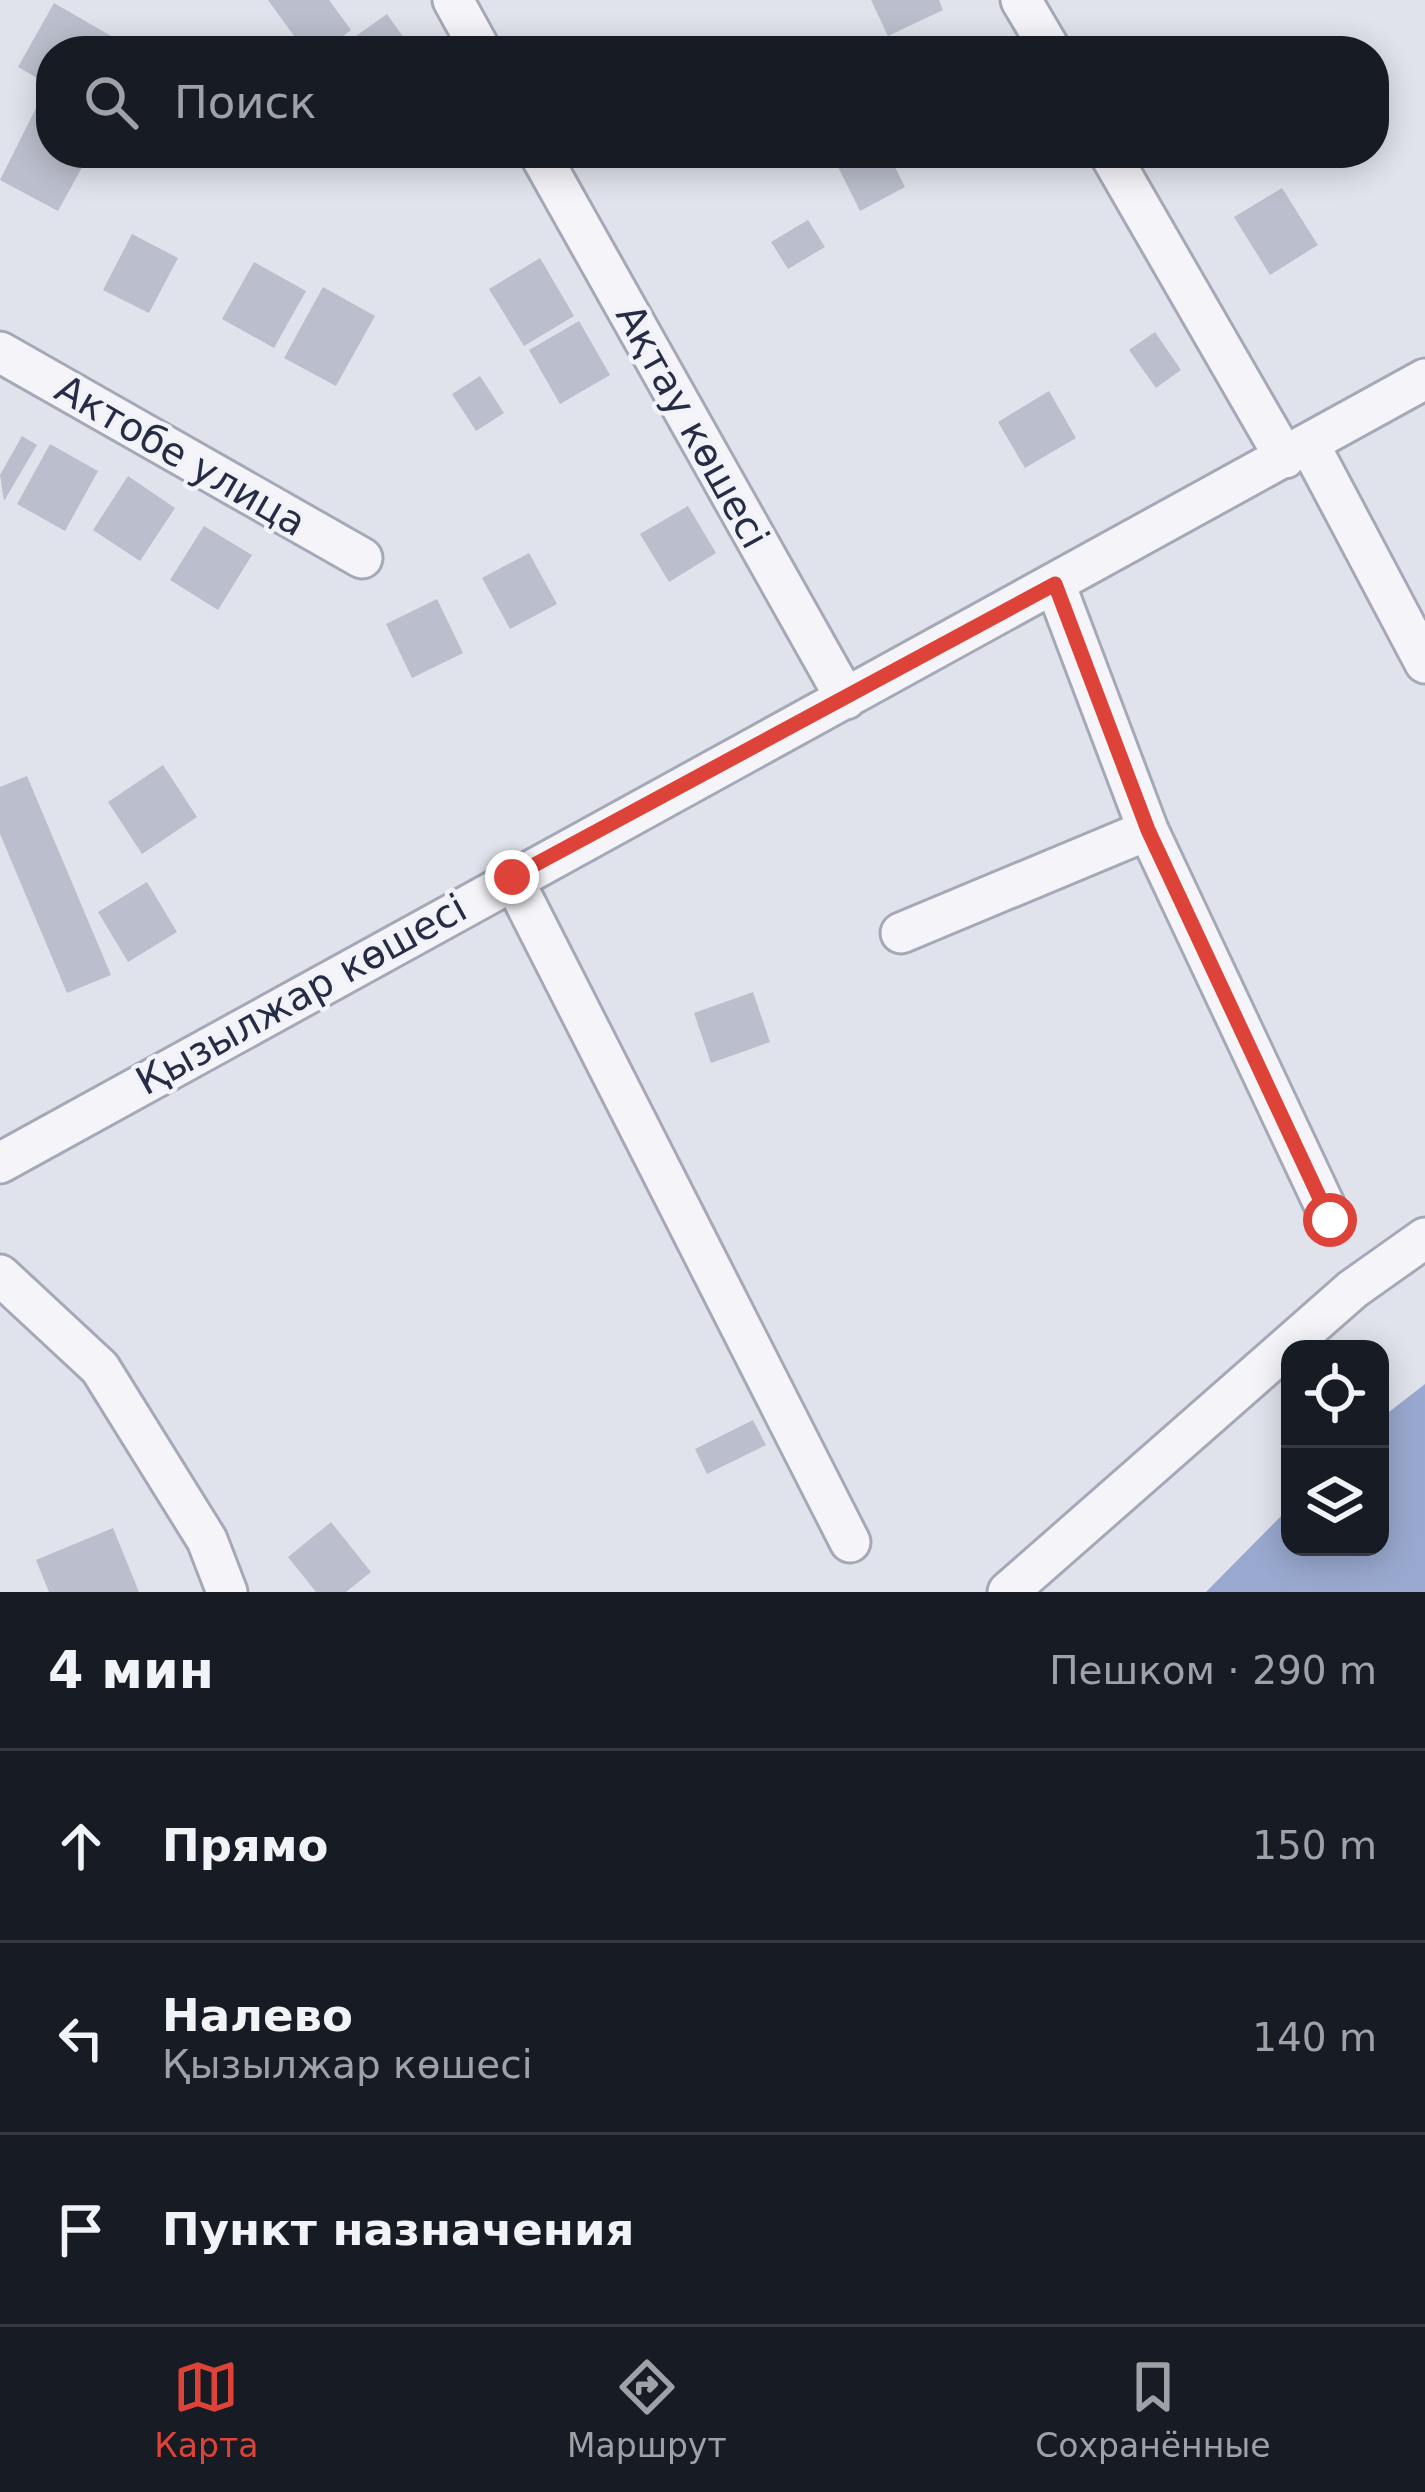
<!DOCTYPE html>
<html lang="ru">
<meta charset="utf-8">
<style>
body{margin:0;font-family:"DejaVu Sans",sans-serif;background:#242831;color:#f1f3f6}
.controls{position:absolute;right:36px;bottom:36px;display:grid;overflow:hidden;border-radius:24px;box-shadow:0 6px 30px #0003}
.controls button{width:108px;height:108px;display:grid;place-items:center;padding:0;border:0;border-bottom:3px solid #363941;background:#171b24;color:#f1f3f6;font:60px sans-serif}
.stop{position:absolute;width:36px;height:36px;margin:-27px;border:9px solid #de4339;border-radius:50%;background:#fff}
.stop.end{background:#de4339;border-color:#fff;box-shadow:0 3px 12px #0008}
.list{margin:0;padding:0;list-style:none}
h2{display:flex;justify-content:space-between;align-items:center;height:156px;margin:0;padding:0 48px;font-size:51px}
h2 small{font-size:39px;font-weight:400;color:#9ea1a6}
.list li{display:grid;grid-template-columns:78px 1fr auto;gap:36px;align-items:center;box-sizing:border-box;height:192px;padding:0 48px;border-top:3px solid #363941}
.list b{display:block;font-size:45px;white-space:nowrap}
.list p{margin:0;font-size:39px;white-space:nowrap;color:#9ea1a6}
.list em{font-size:39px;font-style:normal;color:#9ea1a6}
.icon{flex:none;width:66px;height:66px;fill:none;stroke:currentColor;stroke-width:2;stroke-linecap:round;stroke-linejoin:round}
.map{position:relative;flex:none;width:1425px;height:1592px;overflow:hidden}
.search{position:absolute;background:#171b24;box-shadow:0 6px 30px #0003;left:36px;right:36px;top:36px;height:132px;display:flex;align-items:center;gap:30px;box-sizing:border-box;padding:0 42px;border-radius:48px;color:#9ea1a6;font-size:45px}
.sheet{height:732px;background:#171b24}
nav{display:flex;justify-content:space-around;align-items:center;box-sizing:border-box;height:168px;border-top:3px solid #363941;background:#171b24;font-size:33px;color:#9ea1a6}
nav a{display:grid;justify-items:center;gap:6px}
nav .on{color:#de4339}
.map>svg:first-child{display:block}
</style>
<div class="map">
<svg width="1425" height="1592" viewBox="0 0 1425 1592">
<rect width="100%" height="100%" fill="#e1e3ec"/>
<path fill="#99a8cf" d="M1425,1384v208h-219l84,-85v40h90v-128z"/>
<path fill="#bbbecc" d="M268,0h61l22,30 -28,21h-18z
M871,0h68l4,10 -55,26z
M54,3l83,48h-86v35l-33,-19z
M387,14l26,37h-78z
M37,106l14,8v39h39l-32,58 -58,-31z
M855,153h33l17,34 -45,24 -24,-48z
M1282,188l36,57 -48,30 -36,-58z
M808,220l17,27 -37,22 -17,-27z
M132,234l46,24 -29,55 -46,-23z
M540,258l34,58 -50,30 -35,-57z
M254,262l52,29 -32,57 -52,-29z
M323,287l52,29 -39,70 -52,-28z
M579,321l31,54 -50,29 -31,-54z
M1155,332l26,38 -25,18 -27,-38z
M480,376l24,37 -28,18 -24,-37z
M1049,391l27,47 -51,30 -27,-46z
M22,436l15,9 -33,56 -4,-26z
M50,444l48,27 -33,60 -48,-27z
M128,476l47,32 -35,53 -47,-31z
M688,506l28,47 -47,29 -29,-48z
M204,526l48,29 -34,55 -48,-30z
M529,553l28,51 -47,25 -28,-51z
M437,599l26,54 -51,25 -26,-54z
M163,765l34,52 -55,37 -34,-52z
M27,776l84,199 -44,18 -67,-159v-47z
M147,882l30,50 -49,30 -30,-50z
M753,992l17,50 -59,21 -17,-50z
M753,1420l13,25 -59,29 -12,-25z
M331,1522l40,50 -25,20h-30l-28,-35z
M113,1528l26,64h-90l-13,-32z"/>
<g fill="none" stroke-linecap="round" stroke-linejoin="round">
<defs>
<path id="minor" d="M453,0l28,51
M1021,0l30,51
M539,153l307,546
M1109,153l176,305
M0,352l362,206
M1309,444l116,219
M1055,584l93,246 183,389
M512,877l338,665
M901,933l247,-103
M0,1163l1425,-784
M0,1275l100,93 107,172 20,52
M1008,1592l345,-303 72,-51"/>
</defs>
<use href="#minor" stroke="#a5a8b7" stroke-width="45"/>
<use href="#minor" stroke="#f5f5f9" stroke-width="39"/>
</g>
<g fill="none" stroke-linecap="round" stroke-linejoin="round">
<path stroke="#de4339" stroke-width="15" d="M512,877l543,-293 93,246 182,390"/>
</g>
<g text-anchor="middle" stroke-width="9" stroke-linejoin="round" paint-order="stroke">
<g font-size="39" fill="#272c46" stroke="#f2f3f9">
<text transform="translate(693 426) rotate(61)" y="14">Ақтау көшесі</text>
<text transform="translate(181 455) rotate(30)" y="14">Актобе улица</text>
<text transform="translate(301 994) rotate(-29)" y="14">Қызылжар көшесі</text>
</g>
</g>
</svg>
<div class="controls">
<button><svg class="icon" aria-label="locate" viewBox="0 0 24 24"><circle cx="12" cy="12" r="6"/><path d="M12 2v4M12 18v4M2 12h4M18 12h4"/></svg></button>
<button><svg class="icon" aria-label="layers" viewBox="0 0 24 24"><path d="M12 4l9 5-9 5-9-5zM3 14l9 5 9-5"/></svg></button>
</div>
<div class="stop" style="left:1330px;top:1220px"></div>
<div class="stop end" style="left:512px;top:877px"></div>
<div class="search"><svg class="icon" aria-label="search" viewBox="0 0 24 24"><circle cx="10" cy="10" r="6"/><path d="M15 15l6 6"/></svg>Поиск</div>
</div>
<section class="sheet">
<h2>4 мин<small>Пешком · 290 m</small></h2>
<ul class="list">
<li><svg class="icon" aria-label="ahead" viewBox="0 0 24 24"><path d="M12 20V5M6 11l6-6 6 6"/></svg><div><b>Прямо</b></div><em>150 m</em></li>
<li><svg class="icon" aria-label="left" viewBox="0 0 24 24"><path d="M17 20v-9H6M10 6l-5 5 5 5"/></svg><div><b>Налево</b><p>Қызылжар көшесі</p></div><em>140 m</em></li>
<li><svg class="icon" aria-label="arrive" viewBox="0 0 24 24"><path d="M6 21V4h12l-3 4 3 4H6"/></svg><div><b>Пункт назначения</b></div></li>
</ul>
</section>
<nav>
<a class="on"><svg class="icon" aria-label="map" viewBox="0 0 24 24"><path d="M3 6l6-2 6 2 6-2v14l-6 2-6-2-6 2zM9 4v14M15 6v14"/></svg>Карта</a>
<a><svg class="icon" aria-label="directions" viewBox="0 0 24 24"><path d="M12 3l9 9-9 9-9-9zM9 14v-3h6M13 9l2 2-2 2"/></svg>Маршрут</a>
<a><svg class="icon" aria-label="saved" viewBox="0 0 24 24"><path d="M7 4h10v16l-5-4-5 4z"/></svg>Сохранённые</a>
</nav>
